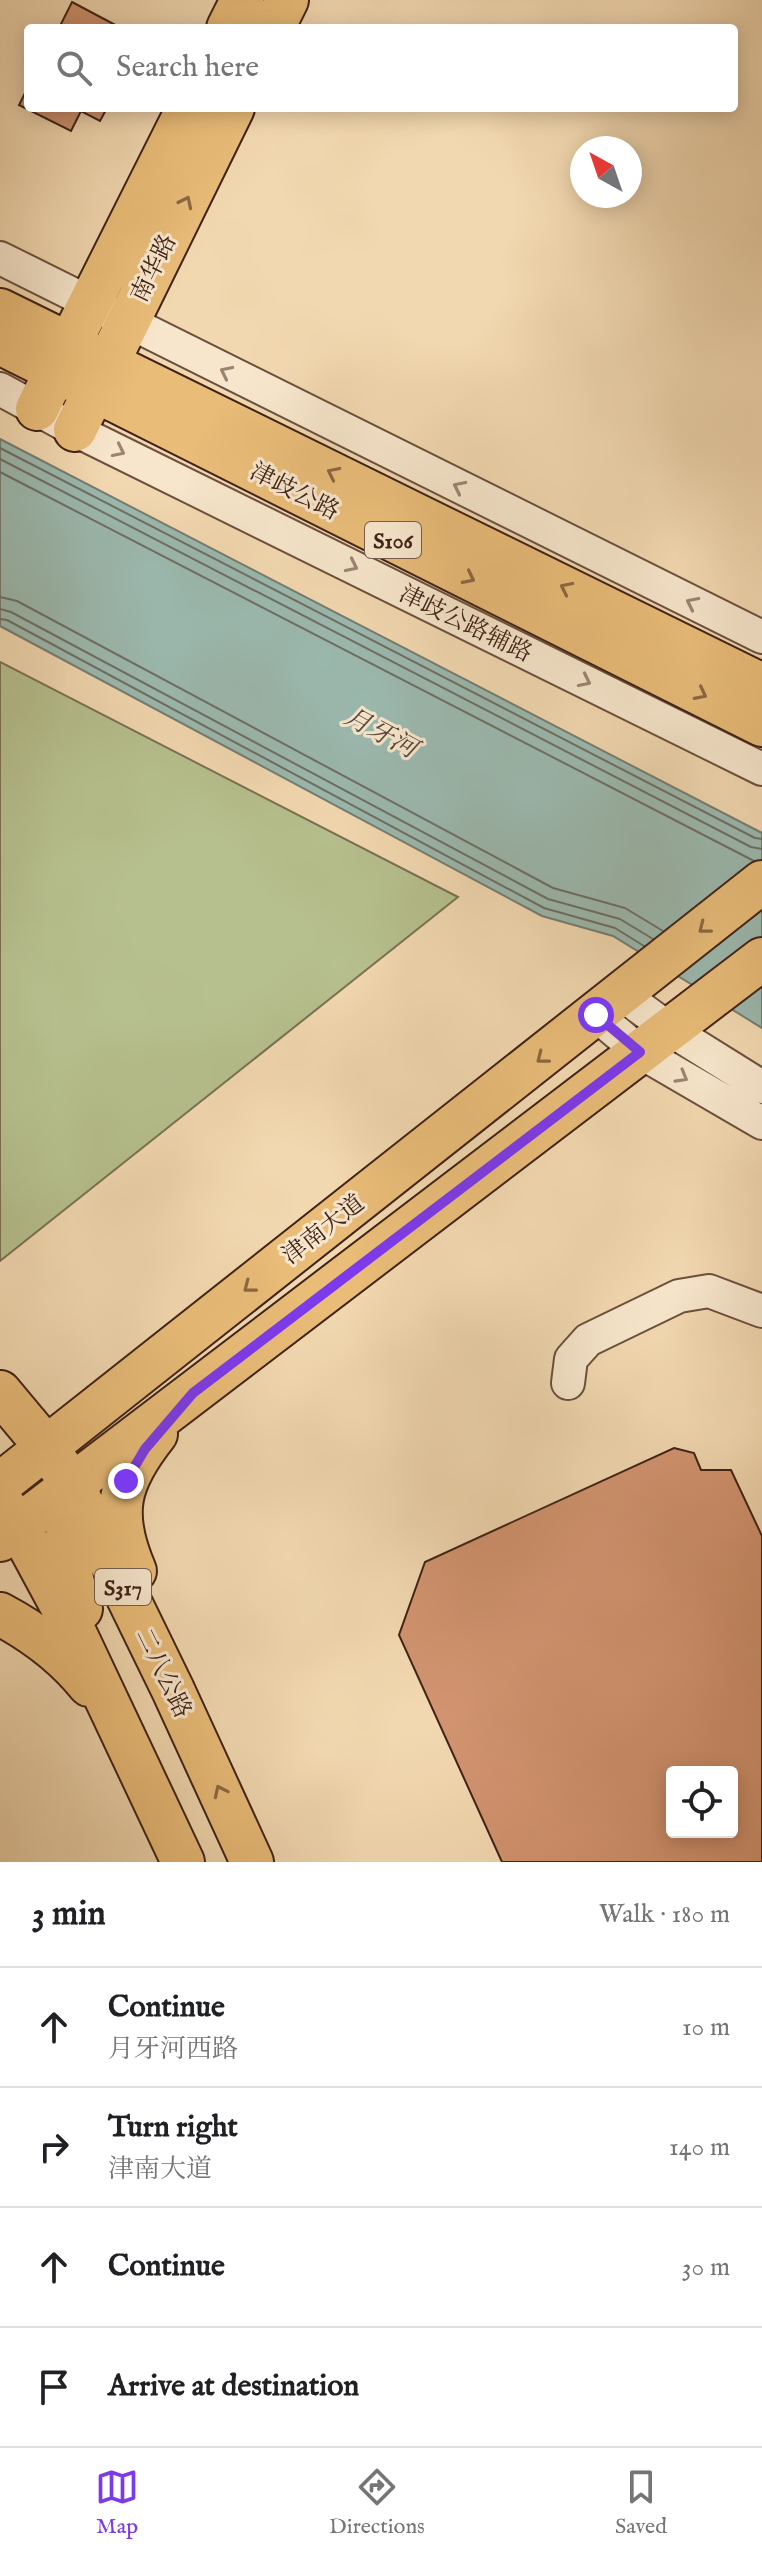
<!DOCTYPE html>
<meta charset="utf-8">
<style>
body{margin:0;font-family:"IM FELL English","Noto Serif SC",serif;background:#f6f6f6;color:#202124}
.controls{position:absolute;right:24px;bottom:24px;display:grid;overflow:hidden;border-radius:8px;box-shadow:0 4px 20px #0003}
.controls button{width:72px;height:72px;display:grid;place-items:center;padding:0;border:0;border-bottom:2px solid #e0e0e0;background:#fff;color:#202124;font:40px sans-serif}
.compass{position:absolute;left:570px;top:136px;width:72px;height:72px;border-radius:50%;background:#fff;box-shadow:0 4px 20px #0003;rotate:320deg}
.stop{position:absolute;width:24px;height:24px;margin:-18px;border:6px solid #7c3aed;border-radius:50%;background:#fff}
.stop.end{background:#7c3aed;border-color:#fff;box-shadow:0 2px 8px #0008}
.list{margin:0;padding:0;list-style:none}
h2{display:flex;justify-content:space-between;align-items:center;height:104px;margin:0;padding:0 32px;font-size:34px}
h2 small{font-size:26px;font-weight:400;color:#757577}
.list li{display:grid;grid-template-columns:52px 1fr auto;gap:24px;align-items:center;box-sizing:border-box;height:120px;padding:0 32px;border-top:2px solid #e0e0e0}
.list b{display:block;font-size:30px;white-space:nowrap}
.list p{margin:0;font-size:26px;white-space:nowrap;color:#757577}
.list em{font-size:26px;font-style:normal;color:#757577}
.icon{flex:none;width:44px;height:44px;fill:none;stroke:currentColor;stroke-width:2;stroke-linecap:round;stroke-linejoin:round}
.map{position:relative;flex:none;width:762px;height:1862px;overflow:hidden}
.search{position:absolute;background:#fff;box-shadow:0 4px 20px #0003;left:24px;right:24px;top:24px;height:88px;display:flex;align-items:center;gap:20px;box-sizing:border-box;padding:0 28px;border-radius:8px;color:#757577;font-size:30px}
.sheet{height:584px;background:#fff}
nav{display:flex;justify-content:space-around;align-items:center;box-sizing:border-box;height:112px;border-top:2px solid #e0e0e0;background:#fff;font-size:22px;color:#757577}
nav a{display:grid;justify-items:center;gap:4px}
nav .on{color:#7c3aed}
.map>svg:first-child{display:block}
</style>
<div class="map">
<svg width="762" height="1862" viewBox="0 0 762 1862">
<rect width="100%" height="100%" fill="#f2d8b0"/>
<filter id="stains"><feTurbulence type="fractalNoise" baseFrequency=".0025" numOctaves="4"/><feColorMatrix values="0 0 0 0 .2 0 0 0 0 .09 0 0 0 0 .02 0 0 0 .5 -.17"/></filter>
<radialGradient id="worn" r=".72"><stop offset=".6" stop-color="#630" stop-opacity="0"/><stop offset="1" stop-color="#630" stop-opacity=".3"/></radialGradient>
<path fill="#b6c08e" stroke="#7a7153" stroke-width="2" d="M0,662l458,235 -458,364z"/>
<path fill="#9bb9af" stroke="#767d73" stroke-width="2" d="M0,439l762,394v195l-149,-92 -71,-20 -542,-290z"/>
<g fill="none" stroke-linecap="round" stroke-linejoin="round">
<path stroke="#6d6e64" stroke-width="2" d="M0,448l755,390 7,1
M0,459l751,388 11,2
M0,472l754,389
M0,597l17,4 536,287 72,20 38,23
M0,609l11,3 537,287 72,20 33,20
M0,619l7,1 537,288 71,20 29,18"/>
</g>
<path fill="#d29470" stroke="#3f2218" stroke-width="2" fill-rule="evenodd" d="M72,2l49,26h-62z
M28,87v21h79l-7,13 -19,-10 -10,20 -52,-26z
M674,1448l20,5 7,17h30l31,66v326h-260l-103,-227 26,-73zM672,1772h60v60h-60z"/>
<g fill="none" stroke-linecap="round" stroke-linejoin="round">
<defs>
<path id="minor" d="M0,258l762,379
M0,389l75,41 687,339
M620,993l49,36 93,58
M596,1015l44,37 122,71
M568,1383l3,-24 17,-19 91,-44 30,-5 53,20"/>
<path id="major" d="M228,28l14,-28
M273,28l14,-28
M0,310l762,375
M0,343l762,382
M37,409l151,-301
M75,430l158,-322
M0,1392l46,55 27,38 100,205 79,172
M0,1484l762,-602
M80,1484c-20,47 -15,78 1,125
M4,1506l15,21 48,89 116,246
M0,1540l762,-581
M135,1571c-25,-58 -17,-89 21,-137
M0,1614c34,18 65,41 89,71"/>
</defs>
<use href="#minor" stroke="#6c503e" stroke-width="36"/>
<use href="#major" stroke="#3f2218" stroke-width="46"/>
<use href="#minor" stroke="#f7e6cc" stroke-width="32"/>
<use href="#major" stroke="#e9bc78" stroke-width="42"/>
</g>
<defs><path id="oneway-chevron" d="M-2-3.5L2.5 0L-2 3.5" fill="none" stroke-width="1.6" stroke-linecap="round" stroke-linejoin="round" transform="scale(2)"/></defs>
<g stroke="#8c6743">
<use href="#oneway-chevron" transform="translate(186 202) rotate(-64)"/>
<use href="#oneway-chevron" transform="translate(333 473) rotate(-154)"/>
<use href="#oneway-chevron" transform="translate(469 578) rotate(27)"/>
<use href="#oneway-chevron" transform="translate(566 588) rotate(-154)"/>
<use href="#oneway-chevron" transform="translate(701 694) rotate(27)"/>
<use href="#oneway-chevron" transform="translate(704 928) rotate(142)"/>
<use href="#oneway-chevron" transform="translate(542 1058) rotate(142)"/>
<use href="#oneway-chevron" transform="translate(249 1287) rotate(142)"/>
<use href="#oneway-chevron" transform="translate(220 1791) rotate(-115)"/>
</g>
<g stroke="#9b8472">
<use href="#oneway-chevron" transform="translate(226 372) rotate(-154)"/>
<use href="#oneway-chevron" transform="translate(119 451) rotate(26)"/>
<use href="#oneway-chevron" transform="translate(459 487) rotate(-154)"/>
<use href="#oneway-chevron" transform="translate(352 566) rotate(26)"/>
<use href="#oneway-chevron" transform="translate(692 603) rotate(-154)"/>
<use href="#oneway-chevron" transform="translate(585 681) rotate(26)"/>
<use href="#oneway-chevron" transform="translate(682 1077) rotate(30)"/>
</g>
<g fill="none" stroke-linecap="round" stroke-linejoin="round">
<path stroke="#7c3aed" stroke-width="10" d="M126,1481l19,-32 48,-56 447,-341 -44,-37"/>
</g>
<g text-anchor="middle" stroke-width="6" stroke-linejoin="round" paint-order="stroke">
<g fill="#f7e6cc" stroke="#765d4e" stroke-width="2">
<rect x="365" y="522" width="56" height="36" rx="6"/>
<rect x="95" y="1569" width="56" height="36" rx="6"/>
</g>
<g font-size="22" font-weight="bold" fill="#3f2218">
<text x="393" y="548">S106</text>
<text x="123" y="1595">S317</text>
</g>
<g font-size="24" fill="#3f2218" stroke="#f7e6cc">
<text transform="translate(153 268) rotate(-64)" y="8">南华路</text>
<text transform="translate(295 491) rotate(27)" y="8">津歧公路</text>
<text transform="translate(466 623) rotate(26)" y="8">津歧公路辅路</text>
<text transform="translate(323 1229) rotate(-38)" y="8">津南大道</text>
<text transform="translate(164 1673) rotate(64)" y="8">二八公路</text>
</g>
<g font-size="26" font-style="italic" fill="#56483e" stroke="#f7e6cc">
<text transform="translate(381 732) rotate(28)" y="9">月牙河</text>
</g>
</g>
<rect width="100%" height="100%" filter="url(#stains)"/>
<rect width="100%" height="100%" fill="url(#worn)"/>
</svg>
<div class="controls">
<button><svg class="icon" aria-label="locate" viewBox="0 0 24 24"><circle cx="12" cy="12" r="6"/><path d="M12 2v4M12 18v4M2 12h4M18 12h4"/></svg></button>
</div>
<svg class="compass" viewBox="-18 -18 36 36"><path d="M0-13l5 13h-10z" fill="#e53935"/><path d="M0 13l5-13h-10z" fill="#757577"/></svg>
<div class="stop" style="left:596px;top:1015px"></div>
<div class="stop end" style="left:126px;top:1481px"></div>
<div class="search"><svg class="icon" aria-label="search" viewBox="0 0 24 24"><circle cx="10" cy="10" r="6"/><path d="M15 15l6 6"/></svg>Search here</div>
</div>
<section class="sheet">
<h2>3 min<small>Walk · 180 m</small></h2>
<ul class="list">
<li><svg class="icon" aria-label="ahead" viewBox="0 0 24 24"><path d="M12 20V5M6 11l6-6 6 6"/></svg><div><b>Continue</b><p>月牙河西路</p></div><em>10 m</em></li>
<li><svg class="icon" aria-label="right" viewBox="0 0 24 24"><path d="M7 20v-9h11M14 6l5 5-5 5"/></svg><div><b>Turn right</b><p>津南大道</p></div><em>140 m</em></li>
<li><svg class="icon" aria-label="ahead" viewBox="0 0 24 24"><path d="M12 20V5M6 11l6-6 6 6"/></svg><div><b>Continue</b></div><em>30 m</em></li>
<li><svg class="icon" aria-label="arrive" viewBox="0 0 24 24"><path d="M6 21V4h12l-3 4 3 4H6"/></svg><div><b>Arrive at destination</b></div></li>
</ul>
</section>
<nav>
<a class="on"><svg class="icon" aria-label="map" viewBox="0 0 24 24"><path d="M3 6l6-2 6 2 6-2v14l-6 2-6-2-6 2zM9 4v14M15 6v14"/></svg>Map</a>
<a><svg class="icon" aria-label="directions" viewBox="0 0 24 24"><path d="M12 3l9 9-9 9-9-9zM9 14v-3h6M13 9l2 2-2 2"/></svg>Directions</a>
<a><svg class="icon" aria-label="saved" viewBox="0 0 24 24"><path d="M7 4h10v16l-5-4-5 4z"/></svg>Saved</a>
</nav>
